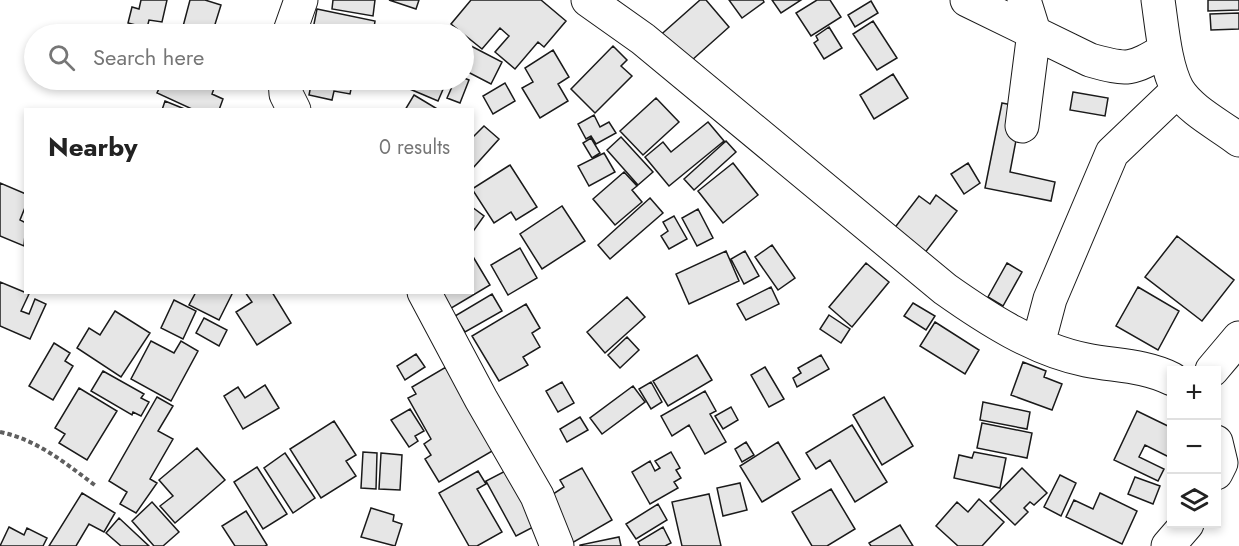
<!DOCTYPE html>
<meta charset="utf-8">
<style>
body{margin:0;font-family:Jost,sans-serif;background:#f6f6f6;color:#222}
.controls{position:absolute;right:18px;bottom:18px;display:grid;overflow:hidden;border-radius:0px;box-shadow:0 3px 9px #0003}
.controls button{width:54px;height:54px;display:grid;place-items:center;padding:0;border:0;border-bottom:2px solid #e0e0e0;background:#fff;color:#222;font:30px sans-serif}
.list{margin:0;padding:0;list-style:none}
h2{display:flex;justify-content:space-between;align-items:center;height:78px;margin:0;padding:0 24px;font-size:26px}
h2 small{font-size:20px;font-weight:400;color:#767676}
.icon{flex:none;width:33px;height:33px;fill:none;stroke:currentColor;stroke-width:2;stroke-linecap:round;stroke-linejoin:round}
.map{position:relative;flex:none;width:1239px;height:546px;overflow:hidden}
.search{position:absolute;background:#fff;box-shadow:0 3px 9px #0003;left:24px;top:24px;width:450px;height:66px;display:flex;align-items:center;gap:15px;box-sizing:border-box;padding:0 21px;border-radius:33px;color:#767676;font-size:22px}
.panel{position:absolute;background:#fff;box-shadow:0 3px 9px #0003;left:24px;top:108px;width:450px;height:186px;border-radius:0px}
.map>svg:first-child{display:block}
</style>
<div class="map">
<svg width="1239" height="546" viewBox="0 0 1239 546">
<rect width="100%" height="100%" fill="#fff"/>
<path fill="#e6e6e6" stroke="#1a1a1a" stroke-width="1.5" d="M141,0h26l-5,22 -13,-2 -2,8 -19,-5 4,-16 7,2z
M190,0h15l16,5 -9,29h-31z
M333,0h42l-2,16 -41,-7z
M389,0h30l-3,9z
M471,0h70l25,21 -22,26 -6,-5 -23,27 -20,-17 14,-16 -9,-8 -18,21 -31,-25z
M700,0h6l23,27 -47,42 -26,-30z
M729,0h34l1,2 -22,16z
M772,0h29l-20,13z
M817,0h13l11,17 -30,19 -15,-23z
M1208,0h31v10l-31,1z
M871,1l7,12 -23,14 -7,-12z
M317,9l58,12 -2,13h-61z
M1239,13v16l-28,1 -1,-16z
M873,21l24,37 -20,12 -24,-36z
M829,27l13,21 -18,11 -10,-16 4,-3 -2,-4z
M471,46l31,16 -11,22 -27,-14v-19l3,2z
M613,46l14,14 -6,6 11,10 -37,37 -24,-24z
M553,50l16,27 -11,7 10,17 -28,17 -18,-30 11,-6 -8,-14z
M893,74l15,24 -34,21 -14,-24z
M464,78l5,2 -9,23 -13,-5 8,-18z
M163,80h54l-5,14 11,5 -4,11h-25l-37,-17z
M304,80h49l-3,14 -16,-3 -2,9 -23,-5 2,-10 -8,-1z
M400,80h47l-9,21 -40,-17z
M505,83l10,18 -22,13 -10,-18z
M1073,92l35,6 -3,18 -35,-6z
M414,95l25,15h-34z
M656,98l23,24 -36,33 -23,-24z
M165,101l22,9h-25z
M1002,103l10,2 9,9 -11,58 45,10 -4,19 -66,-13z
M594,115l6,12 9,-5 7,11 -20,11 -5,-8 -5,3 -8,-15z
M708,122l16,19 -55,45 -24,-29 18,-15 8,10z
M484,126l15,13 -27,30v-31z
M621,137l32,35 -15,13 -31,-35z
M591,138l9,15 -8,5 -9,-15z
M726,141l10,11 -42,38 -10,-11z
M604,153l11,19 -26,14 -11,-20z
M733,163l25,32 -35,28 -25,-32z
M968,163l12,20 -16,11 -13,-20z
M510,165l27,42 -21,13 -5,-8 -17,11 -22,-34z
M624,172l13,14 -5,4 10,12 -27,23 -22,-26z
M0,183l26,11v11l-6,15 6,3 -2,23 -24,-10z
M936,195l21,16 -33,43 -31,-24 26,-34 11,8z
M650,198l13,15 -53,46 -12,-14z
M562,206l23,35 -43,28 -22,-35z
M472,207l12,9 -12,17z
M698,209l15,29 -16,8 -15,-28z
M674,216l13,23 -18,10 -8,-13 7,-5 -5,-9z
M1177,236l57,44 -32,41 -57,-44z
M772,245l23,33 -17,12 -23,-33z
M520,248l17,30 -29,17 -17,-30z
M726,251l13,30 -50,23 -13,-30z
M745,251l14,25 -15,8 -13,-25z
M472,255l18,30 -47,28 -1,-21h30z
M866,263l23,19 -37,45 -23,-20z
M1007,263l15,9 -19,34 -15,-9z
M0,282l29,12 -8,17 8,3 6,-15 11,5 -16,35 -30,-13z
M771,287l8,17 -33,16 -9,-16z
M1138,287l41,24 -21,39 -42,-24z
M196,292h37l-14,28 -30,-15z
M245,292h27l19,31 -34,22 -21,-33 16,-10z
M492,294l10,17 -37,21 -10,-16z
M627,297l18,20 -40,36 -18,-21z
M174,300l22,11 -13,28 -22,-11z
M913,303l22,13 -9,14 -22,-14z
M526,304l14,24 -8,5 8,14 -17,10 5,8 -29,16 -27,-45z
M115,311l35,22 -29,44 -44,-29 12,-20 11,7z
M829,315l21,14 -9,14 -21,-14z
M204,318l23,12 -8,16 -23,-13z
M935,322l44,28 -14,24 -45,-28z
M627,337l12,13 -19,18 -12,-13z
M151,341l23,12 7,-12 17,10 -27,50 -40,-22z
M54,343l16,10 -5,8 8,5 -20,34 -24,-14z
M416,354l9,13 -20,13 -8,-14z
M697,355l15,25 -44,26 -15,-25z
M821,355l8,14 -32,18 -4,-9 8,-5 -3,-5z
M1023,362l23,9 -2,6 18,7 -10,26 -41,-15z
M446,367l48,83 -55,32 -14,-23 6,-4 -7,-11 7,-5 -23,-41 8,-4 -4,-7z
M765,367l19,32 -15,8 -18,-32z
M103,371l41,23 -3,4 8,4 -8,14 -8,-4 -1,3 -41,-24z
M562,382l12,21 -16,9 -12,-21z
M651,382l11,20 -11,7 -12,-20z
M265,385l14,23 -36,21 -19,-33 14,-9 7,11z
M633,386l12,16 -43,32 -12,-16z
M79,388l38,23 -30,49 -28,-17 6,-9 -10,-6z
M705,391l11,20 -6,3 16,28 -21,12 -16,-29 -17,11 -11,-20z
M157,397l16,9 -15,25 15,8 -23,40 7,4 -21,30 -16,-9 7,-12 -18,-11z
M884,397l29,49 -31,19 -29,-50z
M983,402l47,10 -3,17 -47,-9z
M731,407l7,13 -15,9 -8,-13z
M410,409l14,22 -9,5 3,5 -9,6 -18,-27z
M1137,411l35,17 -3,29 -24,-12 -6,12 25,12 -6,12 -44,-21z
M580,417l8,13 -21,12 -7,-13z
M334,421l22,34 -10,6 10,15 -35,22 -31,-49z
M982,423l50,10 -5,25 -50,-10z
M852,425l35,57 -32,20 -25,-42 -14,9 -10,-16z
M746,442l8,13 -12,7 -7,-13z
M778,442l22,37 -38,23 -22,-36z
M197,448l28,32 -50,43 -15,-17 13,-10 -14,-16z
M363,452l14,1 -1,36 -15,-1z
M671,452l9,16 -4,2 5,8 -7,4 4,6 -28,16 -18,-32 18,-11 5,10 5,-3 -5,-7z
M974,452l32,6 -6,30 -46,-10 5,-23 13,3z
M285,453l30,45 -22,15 -29,-45z
M381,453l21,2 -2,35 -21,-1z
M257,467l30,47 -24,15 -29,-47z
M513,467l30,55 -27,14 -30,-55z
M582,468l30,52 -40,23 -22,-47 14,-9 -4,-7z
M1022,468l25,25 -13,12 -4,-3 -6,6 4,4 -13,13 -25,-24z
M478,471l8,13 -9,5 25,43 -25,14h-8l-30,-53z
M1060,475l16,8 -15,33 -17,-9z
M1135,477l25,9 -7,18 -25,-10z
M740,483l7,27 -24,6 -6,-28z
M831,489l24,40 -28,17h-15l-20,-34z
M82,493l33,20 -11,19 -15,-8 -13,22h-27z
M1100,493l37,18 -15,33 -56,-27 8,-17 19,9z
M709,494l12,52h-39l-10,-44z
M979,499l25,23 -22,24h-24l-22,-20 21,-24 11,10z
M152,502l27,30 -16,14h-9l-22,-25z
M658,504l9,16 -31,19 -10,-15z
M371,508l23,7 -1,6 9,3 -7,22 -34,-9z
M246,511l21,34 -2,1h-30l-13,-20z
M119,518l30,28h-28l-15,-13z
M900,525l13,21h-42l-2,-3z
M9,527l15,8 3,-7 20,10 -4,8h-43z
M663,527l8,16 -6,3h-25l-2,-4z
M619,537l2,9h-41v-1z"/>
<g fill="none" stroke-linecap="round" stroke-linejoin="round">
<defs>
<path id="minor" d="M588,0l55,39 302,250c41,29 90,61 141,71 30,6 57,5 86,19
M967,0l123,60c39,11 41,10 75,-10
M1158,0c4,27 7,67 20,90 13,21 42,35 61,50
M289,34l12,-34
M285,80l1,14 8,16
M1022,126l12,-94 -10,-32
M424,292l57,107 56,97 20,50
M1038,344l12,-45 62,-146 66,-63
M1212,370l27,-32
M1216,442l5,21 -5,10
M1168,546l19,-22"/>
</defs>
<use href="#minor" stroke="#1a1a1a" stroke-width="35"/>
<path stroke="#5f5f5f" stroke-width="4" stroke-dasharray="4.5 3" stroke-linecap="butt" d="M0,432c38,8 65,31 96,54"/>
<use href="#minor" stroke="#fff" stroke-width="33"/>
</g>
</svg>
<div class="controls">
<button>+</button>
<button>−</button>
<button><svg class="icon" aria-label="layers" viewBox="0 0 24 24"><path d="M12 4l9 5-9 5-9-5zM3 14l9 5 9-5"/></svg></button>
</div>
<div class="search"><svg class="icon" aria-label="search" viewBox="0 0 24 24"><circle cx="10" cy="10" r="6"/><path d="M15 15l6 6"/></svg>Search here</div>
<section class="panel">
<h2>Nearby<small>0 results</small></h2>
<ul class="list">
</ul>
</section>
</div>
